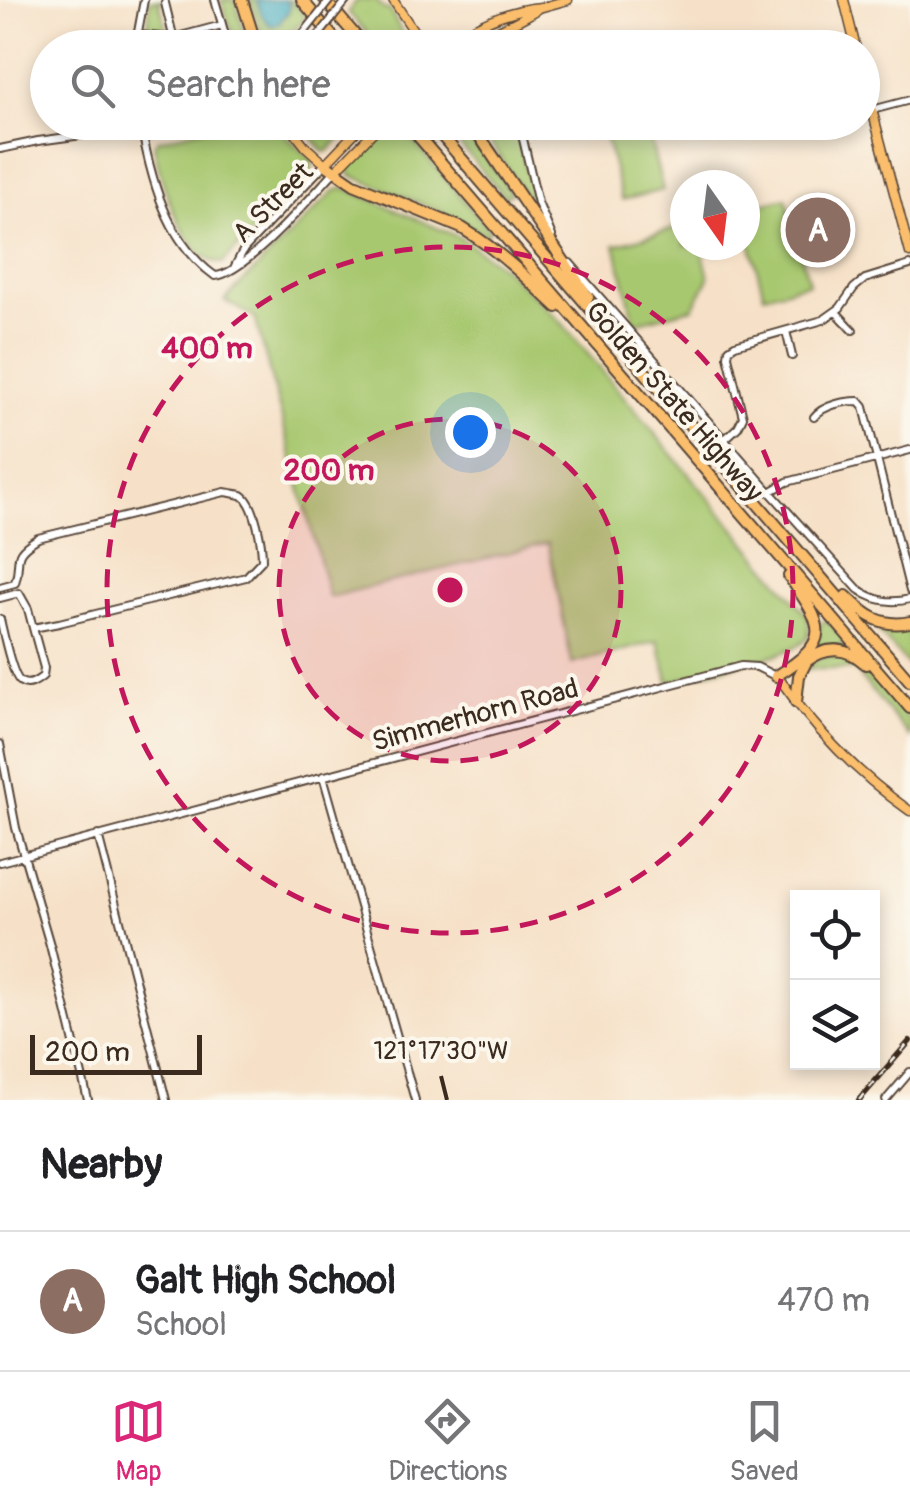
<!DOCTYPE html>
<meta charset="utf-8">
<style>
body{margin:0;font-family:Pangolin,sans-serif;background:#f2f2f2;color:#202124}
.controls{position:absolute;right:30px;bottom:30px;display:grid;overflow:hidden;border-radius:0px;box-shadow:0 5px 15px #0003}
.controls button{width:90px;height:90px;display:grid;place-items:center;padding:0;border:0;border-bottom:2px solid #e0e0e0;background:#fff;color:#202124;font:50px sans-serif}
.compass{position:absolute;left:670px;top:170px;width:90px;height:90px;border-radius:50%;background:#fff;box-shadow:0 5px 15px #0003;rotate:166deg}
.scale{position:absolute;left:30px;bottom:25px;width:172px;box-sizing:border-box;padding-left:10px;border:5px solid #3b2a1e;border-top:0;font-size:28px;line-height:35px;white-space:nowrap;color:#3b2a1e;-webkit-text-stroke:8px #fbf7ec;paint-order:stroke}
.you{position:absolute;left:470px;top:432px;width:35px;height:35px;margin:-25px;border:8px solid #fff;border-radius:50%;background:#1a73e8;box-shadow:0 0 0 15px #1a73e833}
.badge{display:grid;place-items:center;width:65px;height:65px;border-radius:50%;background:#db2777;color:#fff;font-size:32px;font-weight:700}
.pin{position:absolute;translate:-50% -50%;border:5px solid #fff;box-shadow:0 2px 10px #0006}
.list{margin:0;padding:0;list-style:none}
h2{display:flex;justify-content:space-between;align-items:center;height:130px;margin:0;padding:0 40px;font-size:42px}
h2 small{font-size:32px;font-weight:400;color:#757577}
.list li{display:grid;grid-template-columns:65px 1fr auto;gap:30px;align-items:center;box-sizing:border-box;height:140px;padding:0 40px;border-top:2px solid #e0e0e0}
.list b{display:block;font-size:38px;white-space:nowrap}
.list p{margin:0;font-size:32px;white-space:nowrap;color:#757577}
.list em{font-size:32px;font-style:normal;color:#757577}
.icon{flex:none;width:55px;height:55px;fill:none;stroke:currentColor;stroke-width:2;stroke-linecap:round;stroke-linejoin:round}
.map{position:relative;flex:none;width:910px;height:1100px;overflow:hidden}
.search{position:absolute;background:#fff;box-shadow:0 5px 15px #0003;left:30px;right:30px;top:30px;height:110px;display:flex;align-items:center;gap:25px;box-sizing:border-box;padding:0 35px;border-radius:55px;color:#757577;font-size:38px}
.sheet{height:270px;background:#fff}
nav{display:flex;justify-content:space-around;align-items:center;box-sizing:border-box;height:140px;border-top:2px solid #e0e0e0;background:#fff;font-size:28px;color:#757577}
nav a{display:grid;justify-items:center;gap:5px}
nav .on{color:#db2777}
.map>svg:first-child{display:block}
</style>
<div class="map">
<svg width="910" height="1100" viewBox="0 0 910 1100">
<rect width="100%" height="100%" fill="#fbf7ec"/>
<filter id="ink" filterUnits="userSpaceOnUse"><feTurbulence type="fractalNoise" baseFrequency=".01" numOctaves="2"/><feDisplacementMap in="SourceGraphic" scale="20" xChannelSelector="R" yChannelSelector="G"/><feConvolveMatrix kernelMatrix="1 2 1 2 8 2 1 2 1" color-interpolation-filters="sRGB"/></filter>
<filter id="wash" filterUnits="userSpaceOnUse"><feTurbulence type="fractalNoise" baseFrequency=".0048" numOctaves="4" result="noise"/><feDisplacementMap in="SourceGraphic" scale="40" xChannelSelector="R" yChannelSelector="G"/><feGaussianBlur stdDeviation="2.25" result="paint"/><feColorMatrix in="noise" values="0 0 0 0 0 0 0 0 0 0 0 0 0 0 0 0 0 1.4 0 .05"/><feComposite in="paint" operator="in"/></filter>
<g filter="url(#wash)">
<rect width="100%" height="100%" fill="#f6e1c8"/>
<path fill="#a8c870" stroke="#727947" stroke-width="2.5" d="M150,0h13l-4,2 9,30 -19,-2 -1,-7z
M221,0h14l14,47h-12z
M250,0h41l15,17 -26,30h-14z
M357,0h19l8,9 6,1 18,34 9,3h-38l-31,-35z
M222,123h55l11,15 24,22v10l-89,93c-38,2 -65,-88 -69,-118l4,-5z
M296,123h59l-27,28 -4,1 -17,-21 -5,-2z
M393,123h5l92,108 -5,4 -30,-18 -105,-42 -1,-7z
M441,123h18l52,70 -6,4z
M478,123h36l17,66 15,38z
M602,123h44l17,67 -41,10z
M344,188l115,49 44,30 59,56 245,292 2,12 -1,11 -13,9 -16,7 -110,28 -11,-41 -86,23 -24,-121 -219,54 -74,-280 -31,-16 110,-110z
M786,198l23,85 -45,12 -19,-73v-14z
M685,226v19h16l8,33 -16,30 -58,15 -20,-78z
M826,619l20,22 -7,5 -23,5 4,-26z
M910,625v42l-32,-36 5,-5z
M843,655l18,11 49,55v16l-56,-68h-47c9,-13 21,-13 36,-14z"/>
<path fill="#40aabf" stroke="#3e6a6e" stroke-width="2.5" d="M256,0h29l4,4v7l-11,13 -6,2c-10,-5 -12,-16 -16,-26z"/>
</g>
<g filter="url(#ink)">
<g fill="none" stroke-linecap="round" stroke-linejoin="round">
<defs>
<path id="minor" d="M215,0l14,48
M165,3l11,45
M496,31l4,17
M138,35l35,3 49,-13
M135,48l9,-48
M291,48l12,-14
M872,110l38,-10
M140,122c12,58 25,118 75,154 29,-1 97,-80 119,-104
M519,122l19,81 14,33
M142,128l14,5 39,-11
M0,149l38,-8 103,-14 9,-5
M570,263l200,229 88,97c16,12 32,15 52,10
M234,268l10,-19 81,-85
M836,312l17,18
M786,331l6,25
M814,417c9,-12 31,-16 45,-16l5,6 46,184
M725,439l13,-12 5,-10 -15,-61 1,-7 6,-4 88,-25 17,-12 14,-20 11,-9 45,-14
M770,492l17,-10 123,-32
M0,587l15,-4c8,-25 -6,-27 23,-45l187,-46c1,0 16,3 17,3 14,9 20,50 20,65l-16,17 -187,46 -26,5 -5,-19 -9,-16 -19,5
M0,619c3,12 12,58 21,63 8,5 16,-1 22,-6l1,-8 -11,-40
M0,744l16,84 34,117 38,155
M323,776l92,324
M98,835l68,265
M0,862l741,-196 16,1 20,10
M886,1100l24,-28"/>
<path id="major" d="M393,0l32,48
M844,0l12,48
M539,8l29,-8
M443,48c29,-22 62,-38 98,-41
M465,48c24,-16 52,-24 76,-41
M862,72l48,181
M286,122l20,25 19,17 40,-42
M334,172l49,-50
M781,681c35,50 79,95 129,130"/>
<path id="highway" d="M242,0l15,48
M302,0l40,48
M325,0l41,48
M406,122l504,586
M430,122l480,559
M470,122l118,175
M325,164l29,20 108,44c36,22 65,50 95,79
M846,596c19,19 36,32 64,26
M805,662c21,-16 41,-16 61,2
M776,676c58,-36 48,-49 13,-100
M796,702l3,-26 7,-14"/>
</defs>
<use href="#minor" stroke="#574538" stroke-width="10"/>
<use href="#major" stroke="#574538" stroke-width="11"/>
<use href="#highway" stroke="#574538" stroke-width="14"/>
<use href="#minor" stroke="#fff" stroke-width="6"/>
<use href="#major" stroke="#fabe6d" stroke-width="8"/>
<use href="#highway" stroke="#fabe6d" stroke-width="10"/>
<defs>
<path id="rail" d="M859,1100l51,-59"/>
</defs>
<use href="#rail" stroke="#3b2a1e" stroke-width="6"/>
<use href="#rail" stroke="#fbf7ec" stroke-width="2.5" stroke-dasharray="8" stroke-linecap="butt"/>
<defs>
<path id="minor-bridge" d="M303,34l27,-34
M312,44l35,-44"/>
</defs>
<use href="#minor-bridge" stroke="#574538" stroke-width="10" stroke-linecap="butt"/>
<use href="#minor-bridge" stroke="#fff" stroke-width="6"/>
</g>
</g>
<path fill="none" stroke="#3b2a1e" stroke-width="4" d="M441,1076l6,24"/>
<circle cx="450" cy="590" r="171" fill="#c2185b" fill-opacity=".12"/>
<g fill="none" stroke="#c2185b" stroke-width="5" stroke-dasharray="18 12">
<circle cx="450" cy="590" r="171"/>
<circle cx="450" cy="590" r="343"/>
</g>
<g text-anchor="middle" stroke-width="8" stroke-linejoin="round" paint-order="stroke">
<g font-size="28" fill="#3b2a1e" stroke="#fbf7ec">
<text transform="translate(272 202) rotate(-45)" y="10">A Street</text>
<text transform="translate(675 401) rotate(49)" y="10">Golden State Highway</text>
<text transform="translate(475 714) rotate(-15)" y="10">Simmerhorn Road</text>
</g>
</g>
<g font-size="25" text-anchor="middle" fill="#3b2a1e" stroke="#fbf7ec" stroke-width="8" stroke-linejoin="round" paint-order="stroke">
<text x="441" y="1059">121°17'30"W</text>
</g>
<circle cx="450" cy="590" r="15" fill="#c2185b" stroke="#fbf7ec" stroke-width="5"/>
<g font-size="30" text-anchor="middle" font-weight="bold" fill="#c2185b" stroke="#fbf7ec" stroke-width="8" stroke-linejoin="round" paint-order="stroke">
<text x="207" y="358">400 m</text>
<text x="329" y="480">200 m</text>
</g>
</svg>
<div class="controls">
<button><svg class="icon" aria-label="locate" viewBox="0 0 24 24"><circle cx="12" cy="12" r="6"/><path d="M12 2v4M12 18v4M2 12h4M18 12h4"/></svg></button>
<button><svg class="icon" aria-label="layers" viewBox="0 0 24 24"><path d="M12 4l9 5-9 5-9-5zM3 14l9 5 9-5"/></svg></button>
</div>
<svg class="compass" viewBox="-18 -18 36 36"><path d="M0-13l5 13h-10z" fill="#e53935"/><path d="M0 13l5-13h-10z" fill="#757577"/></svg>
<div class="scale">200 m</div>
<div class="you"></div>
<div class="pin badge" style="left:818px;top:230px;background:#8d6e63">A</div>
<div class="search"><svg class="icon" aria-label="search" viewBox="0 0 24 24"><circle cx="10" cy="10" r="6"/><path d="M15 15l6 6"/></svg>Search here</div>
</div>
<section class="sheet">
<h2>Nearby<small></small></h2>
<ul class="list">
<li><span class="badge" style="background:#8d6e63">A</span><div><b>Galt High School</b><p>School</p></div><em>470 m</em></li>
</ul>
</section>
<nav>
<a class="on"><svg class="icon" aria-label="map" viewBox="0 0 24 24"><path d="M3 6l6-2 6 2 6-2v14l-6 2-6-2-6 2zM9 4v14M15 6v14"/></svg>Map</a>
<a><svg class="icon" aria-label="directions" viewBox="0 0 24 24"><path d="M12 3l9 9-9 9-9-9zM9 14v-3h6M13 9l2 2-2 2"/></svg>Directions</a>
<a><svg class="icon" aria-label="saved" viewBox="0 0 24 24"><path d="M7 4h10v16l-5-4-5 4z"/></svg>Saved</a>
</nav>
